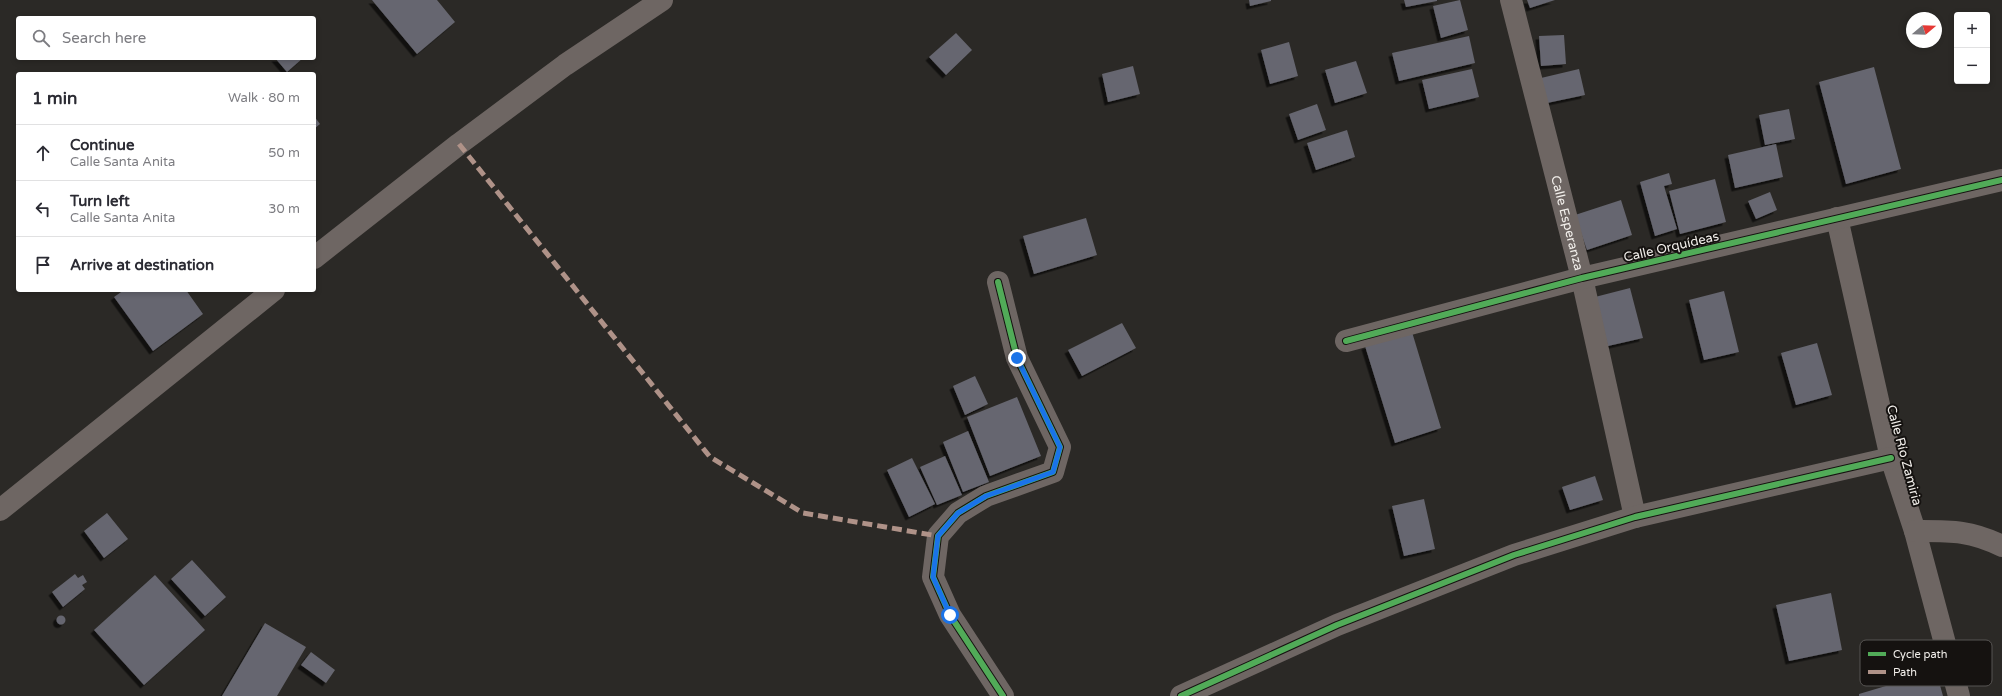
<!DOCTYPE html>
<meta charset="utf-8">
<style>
body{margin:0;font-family:"Varela Round",sans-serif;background:#f2f2f3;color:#2b2b33}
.controls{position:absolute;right:12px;top:12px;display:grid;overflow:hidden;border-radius:4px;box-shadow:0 2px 6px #0003}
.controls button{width:36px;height:36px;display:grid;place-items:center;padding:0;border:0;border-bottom:1px solid #e1e1e2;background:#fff;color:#2b2b33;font:20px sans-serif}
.compass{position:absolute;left:1906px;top:12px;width:36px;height:36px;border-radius:50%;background:#fff;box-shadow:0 2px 6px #0003;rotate:71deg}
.stop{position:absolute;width:12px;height:12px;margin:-9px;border:3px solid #1a73e8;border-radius:50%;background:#fff}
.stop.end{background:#1a73e8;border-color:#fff;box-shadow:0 1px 4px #0008}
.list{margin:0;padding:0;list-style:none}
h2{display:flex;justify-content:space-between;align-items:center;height:52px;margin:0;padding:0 16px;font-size:17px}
h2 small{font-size:13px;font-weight:400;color:#7c7c81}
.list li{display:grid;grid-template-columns:26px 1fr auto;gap:12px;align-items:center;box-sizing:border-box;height:56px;padding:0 16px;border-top:1px solid #e1e1e2}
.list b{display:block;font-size:15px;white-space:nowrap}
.list p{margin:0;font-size:13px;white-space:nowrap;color:#7c7c81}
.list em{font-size:13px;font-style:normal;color:#7c7c81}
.icon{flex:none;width:22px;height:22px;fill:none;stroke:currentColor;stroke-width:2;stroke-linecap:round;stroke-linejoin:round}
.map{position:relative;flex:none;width:2002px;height:696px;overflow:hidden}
.search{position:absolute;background:#fff;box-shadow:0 2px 6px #0003;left:16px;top:16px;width:300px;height:44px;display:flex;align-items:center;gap:10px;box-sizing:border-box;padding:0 14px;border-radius:4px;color:#7c7c81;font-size:15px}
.panel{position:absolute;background:#fff;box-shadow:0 2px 6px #0003;left:16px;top:72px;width:300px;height:220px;border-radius:4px}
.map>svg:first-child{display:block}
</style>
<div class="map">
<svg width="2002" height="696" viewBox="0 0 2002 696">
<defs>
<filter id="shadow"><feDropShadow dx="-3.5" dy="3.5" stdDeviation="0" flood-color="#0009"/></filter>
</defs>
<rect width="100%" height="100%" fill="#2b2926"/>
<path fill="#66666f" filter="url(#shadow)" d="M372,0h65l18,22 -38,32z
M1249,0h22v1l-21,5z
M1404,0h33v1l-31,6z
M1460,0l8,30 -27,8 -8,-32z
M1527,0h28l-25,8z
M956,33l16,17 -26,25 -17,-18z
M1564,35l2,29 -25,2 -2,-30z
M1469,36l6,27 -76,18 -7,-28z
M1289,42l9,34 -28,8 -9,-34z
M275,58h28l-16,14z
M1356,61l11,32 -32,10 -10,-33z
M1133,66l7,28 -32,8 -6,-28z
M1874,67l27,102 -55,15 -27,-102z
M1472,69l7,28 -50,12 -7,-29z
M1579,69l6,26 -38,8 -6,-25z
M1317,104l9,26 -28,10 -9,-26z
M1789,109l6,30 -30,6 -6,-30z
M314,116l6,8 -6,5z
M1347,130l8,27 -39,13 -9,-27z
M1776,144l7,33 -48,11 -7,-33z
M1669,173l3,11 -8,2 13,43 -22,7 -15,-54z
M1715,179l11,43 -46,12 -11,-43z
M1770,192l7,18 -21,9 -8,-18z
M1621,200l11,35 -45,15 -12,-35z
M1086,218l11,37 -63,19 -11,-38z
M1630,288l13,50 -35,8 -13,-49z
M124,290h62l17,24 -50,37 -39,-54z
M1724,291l15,61 -35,8 -15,-60z
M1122,323l14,25 -54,28 -14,-26z
M1412,332l29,96 -46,15 -30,-97z
M1817,343l15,52 -36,10 -15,-52z
M975,376l13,28 -23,11 -12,-29z
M1017,397l24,59 -51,20 -23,-59z
M968,431l21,51 -26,10 -20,-50z
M945,456l17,39 -25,10 -17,-38z
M912,458l23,46 -26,13 -22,-47z
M1595,476l8,24 -33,10 -8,-23z
M1424,499l11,50 -31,7 -12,-50z
M107,513l21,26 -24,19 -20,-27z
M192,560l34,37 -21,19 -34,-37z
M75,574l3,4 5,-3 4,7 -5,3 3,4 -22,18 -11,-15z
M155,575l50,55 -61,55 -50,-55z
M1831,593l11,57 -53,11 -13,-56z
M56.5 620a4.5 4.5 0 1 1 9 0a4.5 4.5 0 1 1-9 0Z
M265,623l41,24 -29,49h-55z
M311,652l24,18 -9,13 -25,-18z
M1936,671l7,25h-84v-2z"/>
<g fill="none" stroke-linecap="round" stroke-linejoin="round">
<g stroke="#6e6663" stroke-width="22">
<path id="s1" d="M1511,0l71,278 53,239"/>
<path d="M1837,218l54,240 24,73 44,165"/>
<path d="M314,258l145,-114 106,-79 97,-65"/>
<path d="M998,282l19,76 43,89 -7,25 -67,24 -28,17 -20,23 -5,41 17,38 53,81"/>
<path d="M1346,341l236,-63 420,-98"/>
<path d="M0,510l274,-220"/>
<path d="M1915,531c35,0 55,-1 87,15"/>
<path d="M1181,696l156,-71 177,-70 121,-38 256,-59"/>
</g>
<path stroke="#af9288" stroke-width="5" stroke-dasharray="10 5" stroke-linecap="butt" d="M459,144l251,313 93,56 135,23"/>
<defs>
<path id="cycleway" d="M998,282l19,76 43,89 -7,25 -67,24 -28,17 -20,23 -5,41 17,38 53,81
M1346,341l236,-63 420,-98
M1181,696l156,-71 177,-70 121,-38 256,-59"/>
</defs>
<use href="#cycleway" stroke="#151210" stroke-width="8"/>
<use href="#cycleway" stroke="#51ab58" stroke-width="6"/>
</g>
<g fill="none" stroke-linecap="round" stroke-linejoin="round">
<path stroke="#1a73e8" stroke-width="5" d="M950,615l-17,-38 5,-41 20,-23 28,-17 67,-24 7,-25 -43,-89"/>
</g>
<g text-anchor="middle" stroke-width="4" stroke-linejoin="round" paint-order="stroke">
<g font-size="13" fill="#f2efeb" stroke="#151210">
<text dy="5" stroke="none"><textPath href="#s1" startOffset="230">Calle Esperanza</textPath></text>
<text transform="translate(1671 246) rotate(-13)" y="5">Calle Orquídeas</text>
<text transform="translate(1905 455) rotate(75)" y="5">Calle Río Zamiria</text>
</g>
</g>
<rect x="1860" y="640" width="132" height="46" rx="6" fill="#151210" stroke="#575452" stroke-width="1"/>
<rect x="1868" y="652" width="18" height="4" fill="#51ab58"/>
<rect x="1868" y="670" width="18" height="4" fill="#af9288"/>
<g font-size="11" fill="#f2efeb">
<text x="1893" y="658">Cycle path</text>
<text x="1893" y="676">Path</text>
</g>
</svg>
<div class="controls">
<button>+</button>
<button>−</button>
</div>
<svg class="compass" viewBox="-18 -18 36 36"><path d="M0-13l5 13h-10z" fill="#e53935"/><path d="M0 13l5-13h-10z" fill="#7c7c81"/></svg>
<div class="stop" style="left:950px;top:615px"></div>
<div class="stop end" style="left:1017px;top:358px"></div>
<div class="search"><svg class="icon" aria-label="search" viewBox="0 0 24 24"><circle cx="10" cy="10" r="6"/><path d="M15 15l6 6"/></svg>Search here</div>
<section class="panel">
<h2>1 min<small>Walk · 80 m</small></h2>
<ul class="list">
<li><svg class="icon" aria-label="ahead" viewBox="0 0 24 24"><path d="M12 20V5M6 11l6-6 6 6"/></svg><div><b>Continue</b><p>Calle Santa Anita</p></div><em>50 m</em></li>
<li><svg class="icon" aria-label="left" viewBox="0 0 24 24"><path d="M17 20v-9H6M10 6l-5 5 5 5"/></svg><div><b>Turn left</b><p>Calle Santa Anita</p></div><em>30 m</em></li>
<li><svg class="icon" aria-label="arrive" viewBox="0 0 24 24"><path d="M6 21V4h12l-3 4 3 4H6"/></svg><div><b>Arrive at destination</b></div></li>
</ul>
</section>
</div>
